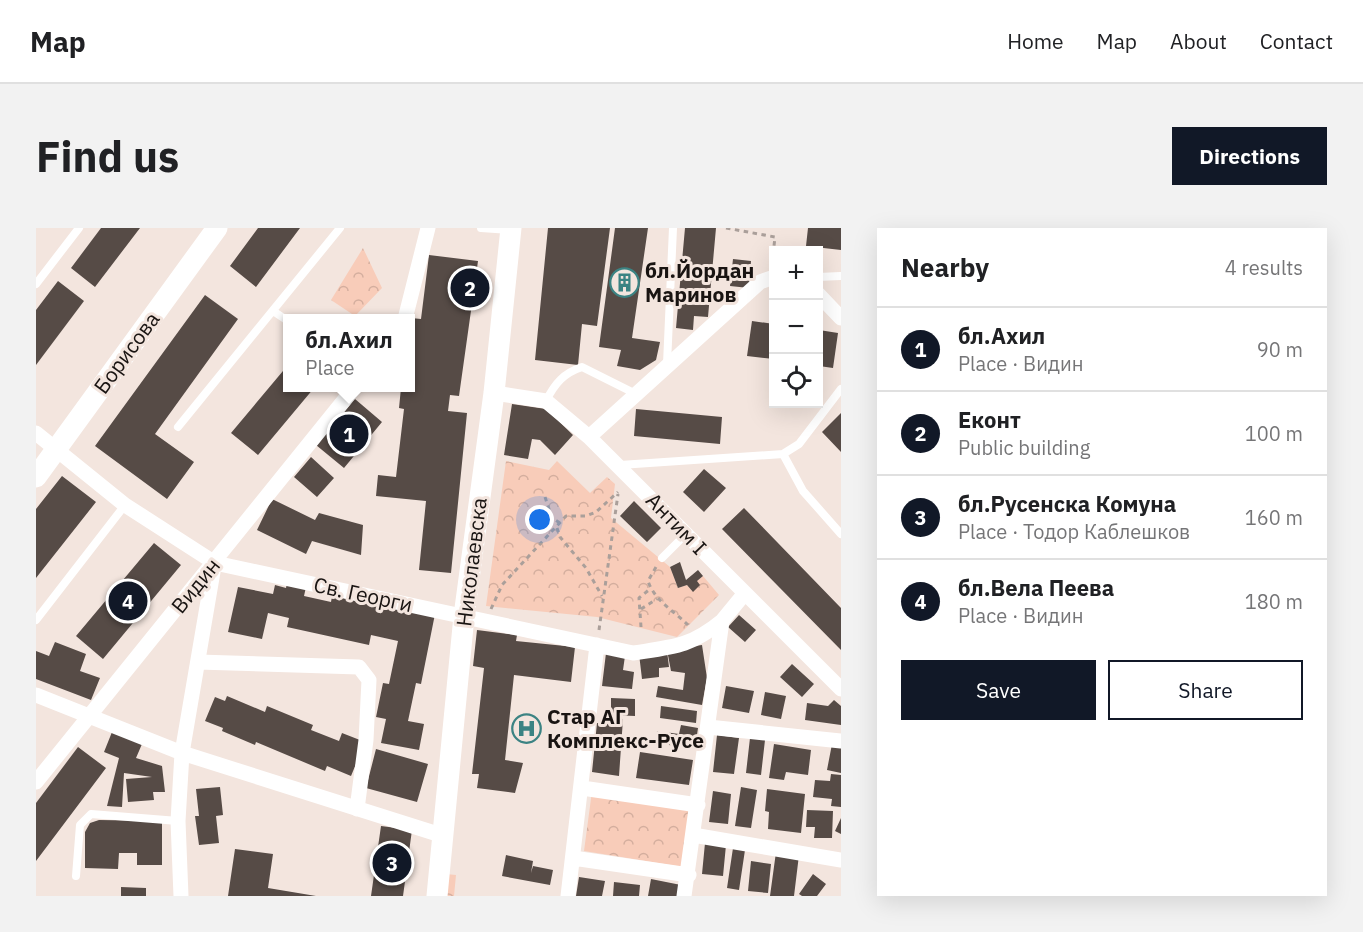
<!DOCTYPE html>
<meta charset="utf-8">
<style>
body{margin:0;font-family:"IBM Plex Sans",sans-serif;background:#f2f2f2;color:#202124}
.controls{position:absolute;right:18px;top:18px;display:grid;overflow:hidden;border-radius:0px;box-shadow:0 6px 24px #0002}
.controls button{width:54px;height:54px;display:grid;place-items:center;padding:0;border:0;border-bottom:2px solid #e0e0e0;background:#fff;color:#202124;font:30px sans-serif}
.you{position:absolute;left:504px;top:292px;width:21px;height:21px;margin:-15px;border:4px solid #fff;border-radius:50%;background:#1a73e8;box-shadow:0 0 0 9px #1a73e833}
.badge{display:grid;place-items:center;width:39px;height:39px;border-radius:50%;background:#111827;color:#fff;font-size:20px;font-weight:700}
.pin{position:absolute;translate:-50% -50%;border:3px solid #fff;box-shadow:0 2px 6px #0006}
.popup{position:absolute;left:247px;top:86px;width:132px;height:78px;box-sizing:border-box;display:grid;place-content:center;border-radius:0px;background:#fff;filter:drop-shadow(0 2px 4px #0005);font-size:20px;white-space:nowrap;color:#757577}
.popup b{font-size:22px;color:#202124}
.popup::after{content:'';position:absolute;left:50%;top:100%;margin-left:-12px;border:12px solid transparent;border-top-color:#fff}
.list{margin:0;padding:0;list-style:none}
h2{display:flex;justify-content:space-between;align-items:center;height:78px;margin:0;padding:0 24px;font-size:26px}
h2 small{font-size:20px;font-weight:400;color:#757577}
.list li{display:grid;grid-template-columns:39px 1fr auto;gap:18px;align-items:center;box-sizing:border-box;height:84px;padding:0 24px;border-top:2px solid #e0e0e0}
.list b{display:block;font-size:22px;white-space:nowrap}
.list p{margin:0;font-size:20px;white-space:nowrap;color:#757577}
.list em{font-size:20px;font-style:normal;color:#757577}
.actions{display:flex;gap:12px;padding:18px 24px}
.actions a{flex:1;padding:14px 0;border:2px solid #111827;border-radius:0px;text-align:center;font-size:21px;color:#111827}
.actions .main{background:#111827;color:#fff}
.icon{flex:none;width:33px;height:33px;fill:none;stroke:currentColor;stroke-width:2;stroke-linecap:round;stroke-linejoin:round}
.map{position:relative;flex:none;width:805px;height:668px;overflow:hidden;border-radius:0px}
header{display:flex;align-items:center;gap:36px;box-sizing:border-box;height:84px;padding:0 30px;background:#fff;border-bottom:2px solid #e0e0e0}
header strong{font-size:28px}
nav{display:flex;gap:33px;margin-inline-start:auto;font-size:21px}
.intro{display:flex;align-items:center;justify-content:space-between;box-sizing:border-box;height:144px;padding:0 36px}
h1{margin:0;font-size:42px}
.button{padding:15px 27px;border-radius:0px;background:#111827;color:#fff;font-size:21px;font-weight:700}
main{display:flex;gap:36px;padding:0 36px}
aside{flex:1;background:#fff;border-radius:0px;box-shadow:0 6px 24px #0002}
.map>svg:first-child{display:block}
</style>
<header>
<strong>Map</strong>
<nav><a>Home</a><a>Map</a><a>About</a><a>Contact</a></nav>
</header>
<div class="intro"><h1>Find us</h1><a class="button">Directions</a></div>
<main>
<div class="map">
<svg width="805" height="668" viewBox="0 0 805 668">
<defs>
<pattern id="park-crowns" width="20" height="18" patternUnits="userSpaceOnUse" patternTransform="scale(1.5)"><rect width="20" height="18" fill="#f8ccb9"/><path d="M2 6a3 3 0 1 1 6 0M12 15a3 3 0 1 1 6 0" fill="none" stroke="#d4ae9e"/></pattern>
</defs>
<rect width="100%" height="100%" fill="#f3e5de"/>
<path fill="url(#park-crowns)" d="M327,20l19,40 -27,28 -24,-16z
M470,233l43,9 8,-9 33,32 17,-16 8,7 -4,34 59,49 8,21 9,-3 5,6 5,-10 6,-5 16,19 -42,42 -80,-20 -111,-11z
M556,563l100,15 -9,61 -99,-16z
M410,646l10,1 -2,21h-11z"/>
<path fill="#564b46" d="M65,0h39l-45,59 -24,-19z
M222,0h42l-44,59 -26,-21z
M512,0h62l-13,98 -15,-2 -4,41 -43,-5z
M579,0h33l-16,110 28,4 -4,18 -16,10 -23,-4 4,-16 -22,-3z
M649,0h31l-8,89 -14,-1 -1,14 -17,-2z
M772,0h33v22l-35,-4z
M393,27l49,6 -19,135 -9,-1 -2,16 19,2 -16,160 -32,-3 7,-69 -50,-5 2,-21 18,2 8,-68 -5,-1 2,-20 10,-1v-69l10,1z
M697,31l18,2 -2,27 -19,-2z
M22,53l26,20 -48,64v-55z
M169,67l33,24 -83,115 39,28 -27,37 -72,-53z
M716,93l22,3v35l-27,-3z
M783,102l19,3 -5,35 -14,-2z
M252,137v23h26l-56,67 -27,-22z
M319,171l27,23 -38,46 -28,-23z
M476,176l34,5 27,26 -18,20 -15,-15 -8,-1 -4,20 -24,-4z
M600,181l86,8 -2,27 -86,-8z
M805,185v39l-19,-20z
M275,229l23,21 -17,19 -23,-20z
M668,241l22,19 -22,24 -21,-20z
M26,248l34,26 -60,76v-69z
M236,271l43,21 4,-7 44,12 -2,30 -49,-14 -6,13 -49,-24z
M598,273l27,27 -14,14 -27,-26z
M708,280l97,100v42l-119,-121z
M118,315l27,22 -78,94 -27,-23z
M644,334l6,18 12,-10 5,6 -6,5 3,4 -7,7 -6,-7 -9,3 -8,-21z
M251,355l19,4 -2,9 27,6 1,-6 30,6 1,-3 72,15 -14,70 -5,-1 -8,38 16,3 -5,26 -38,-7 5,-24 -10,-2 7,-34 6,1 9,-43 -27,-6 -2,10 -82,-18 2,-9 -21,-5 -6,26 -34,-7 10,-45 35,7 2,-9 11,3z
M703,387l17,15 -11,12 -17,-15z
M441,402l40,5 -1,6 59,6 -4,35 -57,-7 -9,85 18,3 -8,30 -38,-5 2,-14h-7l12,-106 -11,-2z
M19,414l31,12 -6,17 20,7 -9,22 -55,-21v-28l13,5z
M666,417l5,33 -5,27 -46,-8 2,-11 25,4 2,-17 -14,-2 -4,-21z
M631,423l2,16 -10,1v9l-17,2 -3,-25z
M570,425l19,3 -2,14 11,2 -2,17 -30,-3z
M756,436l22,20 -12,13 -22,-20z
M690,458l28,5 -5,22 -27,-5z
M729,464l21,4 -5,23 -20,-4z
M191,468l38,16 2,-6 46,19 -2,5 28,11 3,-8 23,9 -14,34 -24,-10 -2,5 -69,-29 -1,3 -33,-14 1,-3 -18,-7 10,-24 10,4z
M575,470l24,1v17l-24,-1z
M798,472l7,6v19l-36,-5 2,-17 21,3z
M625,478l36,5 -1,12 -36,-5z
M575,489l12,2 -4,57 -27,-4 5,-49 13,1z
M645,497l17,3 -3,21 -39,-6 1,-12 22,3z
M76,504l30,12 -6,14 26,8 3,26h-12l1,8 -26,2 -2,-23 26,-2 -28,-4 -2,34 -15,-1 12,-48 -15,-6z
M681,507l22,3 -5,36 -21,-2z
M714,510l15,2 -4,35 -15,-2z
M738,516l37,6 -3,25 -22,-3 -2,8 -15,-2z
M796,516l9,1v28l-14,-3z
M42,519l28,21 -70,93v-58z
M340,521l52,15 -11,38 -51,-14z
M604,524l53,8 -4,25 -53,-7z
M795,546l10,1v32l-10,-1 1,-7 -19,-2 2,-17 15,1z
M184,559l3,28 -7,1 3,27 -20,2 -4,-29h4l-3,-27z
M705,559l16,3 -6,38 -16,-2z
M731,561l38,5 -4,39 -33,-4 1,-17 -4,-1z
M677,563l18,3 -3,30 -19,-2z
M771,582l26,1 -1,27h-18l1,-11h-9z
M805,590v16l-6,-3z
M63,592l63,1v44h-25v-12h-18l-1,16 -33,-1v-36l5,-9z
M345,598l31,4 -9,66h-32z
M669,615l21,2 -3,31 -21,-2z
M697,620l12,2 -6,40 -12,-2z
M199,621l38,5 -5,34 48,8h-88z
M740,624l23,3 -5,41h-24z
M470,627l27,6 -2,12 2,-7 20,4 -3,15 -48,-9z
M715,633l20,3 -3,29 -20,-2z
M777,646l13,10 -9,12h-15l-3,-2z
M543,649l26,4 -3,15h-26z
M615,651l30,6 -2,11h-31z
M578,654l26,3 -1,11h-26z
M85,659l25,1v8h-25z"/>
<g fill="none" stroke-linecap="round" stroke-linejoin="round">
<path stroke="#aa9f9a" stroke-width="3" stroke-dasharray="4.5 4.5" stroke-linecap="butt" d="M690,0l49,9 -3,27
M509,269l7,21 8,5
M521,300l3,9 26,31 16,28
M620,339l-8,14c6,19 26,30 40,44
M455,381l11,-24 64,-69h20l10,-4 22,-20
M605,381l16,-10
M605,399l-2,-29 11,-9
M563,402l19,-136"/>
<path stroke="#fff" stroke-width="8" d="M445,0l29,2
M782,49l23,-1
M0,56l43,-56
M237,83l15,10
M631,136l6,-136
M805,161l-42,55 -16,10 20,37 38,43
M510,173c9,-18 18,-28 36,-34l54,27
M142,199l162,-199
M584,237l163,-11
M626,330l23,-23
M0,392l89,-115
M40,648l4,-51 11,-11 87,7"/>
<path stroke="#fff" stroke-width="15" d="M782,66l23,24
M369,91l23,-91
M458,165l52,8 43,36 252,252
M0,205l89,72 90,58 418,90c40,-6 57,-6 89,-32
M553,209l171,-155 14,-5
M162,434l161,5 10,13 -3,60 -9,69
M0,467l146,58 262,83
M672,499l133,14
M0,554l318,-394
M546,560l116,17
M657,607l148,25
M537,630l116,17
M145,668l-3,-75 4,-68 32,-187
M532,668l29,-251
M648,668l38,-275 23,-28"/>
<path stroke="#fff" stroke-width="21" d="M0,249l181,-249
M401,668l27,-280 30,-223 17,-165"/>
</g>
<defs>
<symbol id="building-ring" viewBox="-11 -11 22 22"><circle r="9.5" fill="#f3e5de" stroke="#3b8383" stroke-width="1.5"/><path d="M-4-6H4V6H1V3H-1V6H-4ZM-2.5-4.3h1.7v1.8h-1.7ZM.8-4.3h1.7v1.8H.8ZM-2.5-1h1.7V.8h-1.7ZM.8-1h1.7V.8H.8Z" fill="#3b8383"/></symbol>
<symbol id="hospital-ring" viewBox="-11 -11 22 22"><circle r="9.5" fill="#f3e5de" stroke="#3b8383" stroke-width="1.5"/><path d="M-5-5h3v3.5h4V-5h3V5h-3V1.5h-4V5h-3Z" fill="#3b8383"/></symbol>
</defs>
<g fill-rule="evenodd">
<use href="#building-ring" x="572" y="38" width="33" height="33"/>
<use href="#hospital-ring" x="474" y="484" width="33" height="33"/>
</g>
<g text-anchor="middle" stroke-width="6" stroke-linejoin="round" paint-order="stroke">
<g font-size="21" font-weight="bold" fill="#191412" stroke="#f3e5de" text-anchor="start">
<text x="609" y="50">бл.Йордан<tspan x="609" dy="24">Маринов</tspan></text>
<text x="511" y="496">Стар АГ<tspan x="511" dy="24">Комплекс-Русе</tspan></text>
</g>
<g font-size="21" fill="#191412" stroke="#f3e5de">
<text transform="translate(91 125) rotate(-54)" y="7">Борисова</text>
<text transform="translate(640 296) rotate(46)" y="7">Антим I</text>
<text transform="translate(436 334) rotate(-83)" y="7">Николаевска</text>
<text transform="translate(160 358) rotate(-51)" y="7">Видин</text>
<text transform="translate(327 367) rotate(12)" y="7">Св. Георги</text>
</g>
</g>
</svg>
<div class="controls">
<button>+</button>
<button>−</button>
<button><svg class="icon" aria-label="locate" viewBox="0 0 24 24"><circle cx="12" cy="12" r="6"/><path d="M12 2v4M12 18v4M2 12h4M18 12h4"/></svg></button>
</div>
<div class="you"></div>
<div class="pin badge" style="left:313px;top:206px">1</div>
<div class="popup"><b>бл.Ахил</b>Place</div>
<div class="pin badge" style="left:434px;top:60px">2</div>
<div class="pin badge" style="left:356px;top:635px">3</div>
<div class="pin badge" style="left:92px;top:373px">4</div>
</div>
<aside>
<h2>Nearby<small>4 results</small></h2>
<ul class="list">
<li><span class="badge">1</span><div><b>бл.Ахил</b><p>Place · Видин</p></div><em>90 m</em></li>
<li><span class="badge">2</span><div><b>Еконт</b><p>Public building</p></div><em>100 m</em></li>
<li><span class="badge">3</span><div><b>бл.Русенска Комуна</b><p>Place · Тодор Каблешков</p></div><em>160 m</em></li>
<li><span class="badge">4</span><div><b>бл.Вела Пеева</b><p>Place · Видин</p></div><em>180 m</em></li>
</ul>
<div class="actions"><a class="main">Save</a><a>Share</a></div>
</aside>
</main>
